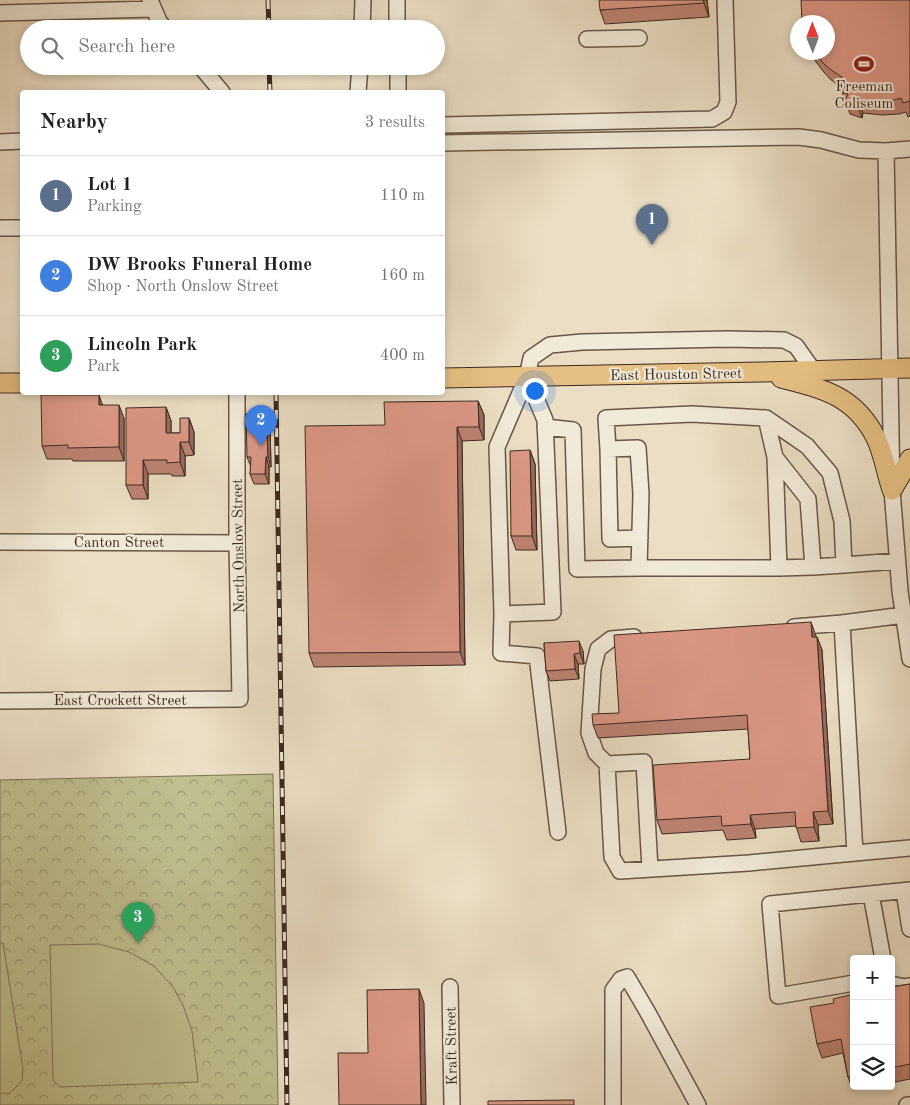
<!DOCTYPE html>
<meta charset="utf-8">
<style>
body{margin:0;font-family:"Old Standard TT",serif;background:#f6f6f6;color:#222}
.controls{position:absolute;right:15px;bottom:15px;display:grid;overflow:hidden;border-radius:5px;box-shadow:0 2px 8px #0003}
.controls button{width:45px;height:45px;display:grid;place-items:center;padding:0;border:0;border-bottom:1px solid #e0e0e0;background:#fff;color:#222;font:25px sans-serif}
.compass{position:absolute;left:790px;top:15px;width:45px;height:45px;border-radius:50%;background:#fff;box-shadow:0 2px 8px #0003;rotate:359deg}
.you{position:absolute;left:534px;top:390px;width:18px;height:18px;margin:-12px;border:4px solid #fff;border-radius:50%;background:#1a73e8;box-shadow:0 0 0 8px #1a73e833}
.badge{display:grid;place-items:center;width:32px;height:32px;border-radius:50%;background:#8f2418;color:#fff;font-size:16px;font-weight:700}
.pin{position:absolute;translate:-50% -41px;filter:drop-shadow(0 1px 2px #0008)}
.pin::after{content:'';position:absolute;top:26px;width:18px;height:15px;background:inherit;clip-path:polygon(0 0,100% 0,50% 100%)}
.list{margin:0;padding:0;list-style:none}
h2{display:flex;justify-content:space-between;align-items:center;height:65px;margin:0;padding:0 20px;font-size:21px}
h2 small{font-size:16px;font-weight:400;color:#767676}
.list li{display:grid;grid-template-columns:32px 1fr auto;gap:15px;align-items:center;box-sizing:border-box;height:80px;padding:0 20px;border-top:1px solid #e0e0e0}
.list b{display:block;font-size:19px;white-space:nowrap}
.list p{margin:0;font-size:16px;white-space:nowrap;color:#767676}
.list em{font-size:16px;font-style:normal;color:#767676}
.icon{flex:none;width:28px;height:28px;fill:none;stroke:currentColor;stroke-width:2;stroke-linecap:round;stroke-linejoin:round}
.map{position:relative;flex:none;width:910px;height:1105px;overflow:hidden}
.search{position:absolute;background:#fff;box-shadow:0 2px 8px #0003;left:20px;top:20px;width:425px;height:55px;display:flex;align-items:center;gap:12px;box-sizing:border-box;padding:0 18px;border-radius:28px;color:#767676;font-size:19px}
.panel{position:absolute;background:#fff;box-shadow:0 2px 8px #0003;left:20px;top:90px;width:425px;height:305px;border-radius:5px}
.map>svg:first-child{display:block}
</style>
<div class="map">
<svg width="910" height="1105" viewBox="0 0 910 1105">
<defs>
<pattern id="park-crowns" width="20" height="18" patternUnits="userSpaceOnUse" patternTransform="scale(1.25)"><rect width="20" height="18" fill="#c0bf8f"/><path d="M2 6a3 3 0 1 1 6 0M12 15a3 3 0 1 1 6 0" fill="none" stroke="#9d9b74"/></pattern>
</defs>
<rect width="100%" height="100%" fill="#ebdec4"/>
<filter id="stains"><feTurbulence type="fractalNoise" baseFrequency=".004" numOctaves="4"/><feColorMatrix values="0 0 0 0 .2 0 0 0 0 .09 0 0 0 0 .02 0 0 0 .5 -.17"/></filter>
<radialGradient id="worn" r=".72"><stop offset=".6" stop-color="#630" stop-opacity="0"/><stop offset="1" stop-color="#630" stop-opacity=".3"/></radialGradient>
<path fill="url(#park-crowns)" stroke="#7e7456" d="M273,774l5,331h-278v-325z"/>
<path fill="#c0bf8f" stroke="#7e7456" d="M0,943h3l20,126 -1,12 -13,13 -9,-1z
M99,944l30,8 25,14 19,21 10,18 9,26 6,51 -138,5 -7,-7 -3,-135z"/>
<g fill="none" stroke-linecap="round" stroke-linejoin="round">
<defs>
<path id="minor" d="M150,0l9,21 6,8
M397,0v29
M0,13l153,-4
M362,29l1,-29
M587,39l52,-1
M200,66l22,26
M398,66v26
M358,92l2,-26
M442,125l270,-6 12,-7 4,-10 -3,-102
M0,142l22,-1
M442,143l357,-6 22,3 38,10 27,1 24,-2
M886,151l6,339 8,101 10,68
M0,228h22
M527,377l18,43 8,192 -51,2 -5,-167 30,-70 4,-19 19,-13 32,-3 145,-3 57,1 12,6 17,24
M545,427l28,3 4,139 62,-1 2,-74 -3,-46 -30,1 2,90 30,-1
M608,449l-2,-31 86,-4 74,4 41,28 23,27 12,48 2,44 -31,2 -5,-68 -33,-42 -9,-39
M775,457l4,111 34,-1
M0,542l237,1
M844,565l53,-4
M639,568h140
M502,614l-1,39 36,3 21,176
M904,615l-62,8 13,230 55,-5
M794,627l48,-4
M0,701l240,-2 -3,-156v-151
M607,764l-11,-11 -7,-20 4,-64 5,-20 13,-10 23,-2
M650,869l-6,-107 -37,2 5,93 8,14 129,-8 106,-10
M904,891l6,38
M871,894l12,65
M854,983l-76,13 -8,-92 140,-14
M891,984l13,3 6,-1
M450,987l2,118
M613,1105v-115l8,-11 6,-2 20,34 51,94
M907,1105h3"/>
<path id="major" d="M442,378l319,-6 149,-4
M781,378c43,11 74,18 95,60 7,14 11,37 16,52
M0,383h22
M892,490l18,-31"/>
</defs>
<use href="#minor" stroke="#675748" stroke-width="18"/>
<use href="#major" stroke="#3b2a1e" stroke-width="21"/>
<use href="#minor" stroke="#f2ead9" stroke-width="15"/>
<use href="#major" stroke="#e6bf82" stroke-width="19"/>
<defs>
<path id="rail" d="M268,0l1,29
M269,66l1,26
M276,392l11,713"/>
</defs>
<use href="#rail" stroke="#3b2a1e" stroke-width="5"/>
<use href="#rail" stroke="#f2ead9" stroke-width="3" stroke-dasharray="9" stroke-linecap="butt"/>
</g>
<path fill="#bd8373" stroke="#3b2a1e" d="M707,0l2,17 -104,7 -5,-14z
M910,0v116l-2,1 -2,-5 -7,2 -17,1 -19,-2 -1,5 -12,-4 -8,-22 1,-3 -1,-1 -12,-9 -8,-9 -8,-11 -2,-7h16z
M478,401l6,14v25l-22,1 3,224 -151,2 -5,-14 76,-228z
M102,405l22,13v43h-51l-1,-2h-25l-5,-13z
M166,407l5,14v12h9l9,-15 5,14v23l-9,1v20h-13l-1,-2h-23v25h-16l-6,-14z
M270,424l1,43h-2v17h-15l-4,-10 1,-7 -4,-10z
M530,450l5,14 2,86h-21l-5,-14z
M816,637h1l5,13 11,174 -15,1 1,16 -18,1 -5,-16 -41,3 1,9 -29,2 -4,-10 -61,4 -5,-14 93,-61 -2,-30 -150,9 -5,-13 26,-12z
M544,643l39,8 1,13h-6l1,15 -29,2 -4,-10z
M910,984v95l-19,4v-96z
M854,994v92h20l-21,4 -5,-13 -5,-24 -21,5 -5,-14z"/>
<path fill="#9a6a5e" stroke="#3b2a1e" d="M703,0h4l2,17 -5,-14z
M858,99l5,14 -1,5 -5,-14z
M99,395l5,14 -5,-4z
M478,401l6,14v25l-5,-13z
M119,405l5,13v43l-5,-14z
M166,407l5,14v26l-5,-14z
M266,414l4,10 1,43 -3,-10z
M189,418l5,14v23l-5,-13z
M457,427l5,14 3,224 -5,-13z
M180,442l5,14v20l-5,-14z
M530,450l5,14 2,86 -5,-14z
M266,457l3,10v17l-4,-10z
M143,460l5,14v25l-5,-14z
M811,622l5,14 1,15 -5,-14z
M817,637l5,13 11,174 -5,-13z
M579,641l4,10 1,13 -4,-11z
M574,654l4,10 1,15 -4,-10z
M813,812l5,13 1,16 -5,-14z
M750,815l5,14 1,9 -5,-14z
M419,989l5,14 2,102h-5z"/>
<path fill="#dc9886" stroke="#3b2a1e" d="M599,0h104l1,3 -104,7z
M801,0h109v101l-7,2 -2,-5 -7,2 -17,2 -19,-3 -1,5 -12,-3 3,-7 -6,-2 3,-7 -5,-3 2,-5 -8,-5 -9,-7 -11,-13h14v-30h-26z
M41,395h58v10h20v42l-51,1v-3l-26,1z
M478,401l1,26h-22l3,225 -151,1 -4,-227 80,-1 -1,-23z
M166,407v26h14v-15h9v24h-9v20l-13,1v-3h-24v25h-17v-77z
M246,414h20l2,43h-2l-1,17h-15l1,-17h-4z
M530,450l2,86h-21l-1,-85z
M811,622l1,15h5l11,174 -15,1 1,15 -18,1 -1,-16 -45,3 1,9 -29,2 -1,-10 -64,4 -4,-55 97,-6 -3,-44 -154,10 -1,-11 27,-1 -5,-78z
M579,641l1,12 -6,1 1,15 -29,2 -2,-28z
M910,984v80l-19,4v-81z
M419,989l2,116h-82l-1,-52h30l-1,-63z
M854,994v81l-6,2 -7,-38 -24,5 -7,-37 24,-4 -1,-4z
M574,1100v5h-86v-4z"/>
<defs>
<symbol id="stadium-bare" viewBox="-9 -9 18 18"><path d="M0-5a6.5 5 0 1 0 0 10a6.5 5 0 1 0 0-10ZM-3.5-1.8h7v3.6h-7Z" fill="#8f2418" stroke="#f2ead9" stroke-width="2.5" paint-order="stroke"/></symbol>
</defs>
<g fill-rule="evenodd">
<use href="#stadium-bare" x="850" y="50" width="28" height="28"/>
</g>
<g text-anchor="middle" stroke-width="4" stroke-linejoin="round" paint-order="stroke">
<g font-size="15" fill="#3b2a1e" stroke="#f2ead9">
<text x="864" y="91">Freeman<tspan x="864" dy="17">Coliseum</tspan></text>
</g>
<g font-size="15" fill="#3b2a1e" stroke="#f2ead9">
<text transform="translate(676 374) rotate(-1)" y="5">East Houston Street</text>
<text x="119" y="547">Canton Street</text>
<text transform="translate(238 546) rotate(-91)" y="5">North Onslow Street</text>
<text x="120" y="705">East Crockett Street</text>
<text transform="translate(451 1046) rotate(-91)" y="5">Kraft Street</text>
</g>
</g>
<rect width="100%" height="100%" filter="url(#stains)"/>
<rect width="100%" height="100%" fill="url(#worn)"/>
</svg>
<div class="controls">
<button>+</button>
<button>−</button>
<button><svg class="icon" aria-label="layers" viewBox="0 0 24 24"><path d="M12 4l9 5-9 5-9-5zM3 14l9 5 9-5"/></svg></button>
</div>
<svg class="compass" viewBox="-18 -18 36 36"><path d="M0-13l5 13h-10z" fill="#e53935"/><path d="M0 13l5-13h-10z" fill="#767676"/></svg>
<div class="you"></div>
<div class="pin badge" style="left:652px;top:245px;background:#5c6f8a">1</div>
<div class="pin badge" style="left:261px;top:446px;background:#3f7fe0">2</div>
<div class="pin badge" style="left:138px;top:943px;background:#2e9e5b">3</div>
<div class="search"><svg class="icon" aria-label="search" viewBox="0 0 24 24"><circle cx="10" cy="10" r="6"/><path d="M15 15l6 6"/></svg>Search here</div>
<section class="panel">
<h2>Nearby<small>3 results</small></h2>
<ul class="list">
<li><span class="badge" style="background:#5c6f8a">1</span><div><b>Lot 1</b><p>Parking</p></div><em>110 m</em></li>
<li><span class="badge" style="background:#3f7fe0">2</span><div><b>DW Brooks Funeral Home</b><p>Shop · North Onslow Street</p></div><em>160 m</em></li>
<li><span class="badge" style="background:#2e9e5b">3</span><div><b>Lincoln Park</b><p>Park</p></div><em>400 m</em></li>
</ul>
</section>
</div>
